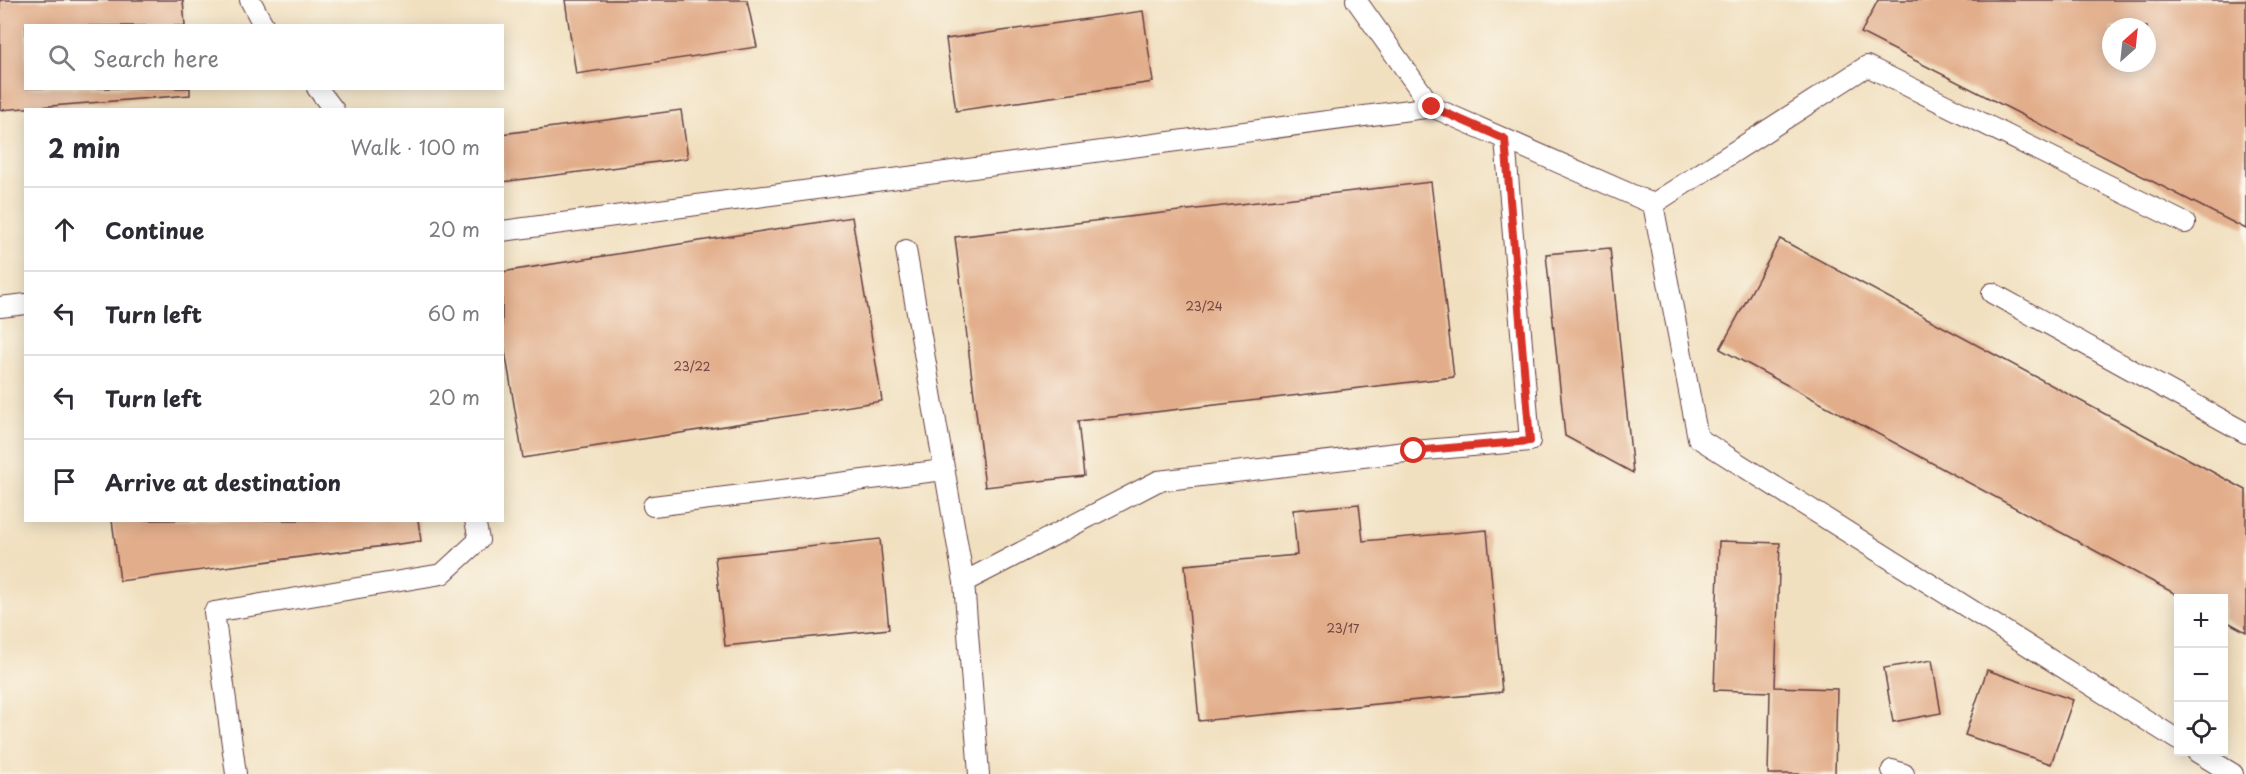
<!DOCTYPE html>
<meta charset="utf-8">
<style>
body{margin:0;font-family:"Playpen Sans",sans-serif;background:#f7f7f7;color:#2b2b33}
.controls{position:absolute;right:18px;bottom:18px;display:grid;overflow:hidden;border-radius:0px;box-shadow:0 3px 15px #0003}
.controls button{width:54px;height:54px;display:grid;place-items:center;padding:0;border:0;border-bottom:2px solid #e1e1e2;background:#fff;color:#2b2b33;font:30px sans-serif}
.compass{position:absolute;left:2102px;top:18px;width:54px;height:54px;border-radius:50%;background:#fff;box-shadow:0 3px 15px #0003;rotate:27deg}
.stop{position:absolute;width:18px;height:18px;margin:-14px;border:4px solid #d93025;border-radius:50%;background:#fff}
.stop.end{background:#d93025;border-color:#fff;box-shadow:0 2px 6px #0008}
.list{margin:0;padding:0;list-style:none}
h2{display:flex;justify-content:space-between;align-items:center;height:78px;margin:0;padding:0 24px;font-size:26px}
h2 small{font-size:20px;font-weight:400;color:#7c7c81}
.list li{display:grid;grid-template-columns:39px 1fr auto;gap:18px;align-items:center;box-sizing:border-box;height:84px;padding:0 24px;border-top:2px solid #e1e1e2}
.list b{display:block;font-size:22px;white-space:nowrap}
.list em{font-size:20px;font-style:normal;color:#7c7c81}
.icon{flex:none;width:33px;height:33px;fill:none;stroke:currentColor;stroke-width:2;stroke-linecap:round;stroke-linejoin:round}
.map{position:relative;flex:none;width:2246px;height:774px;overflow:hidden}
.search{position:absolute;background:#fff;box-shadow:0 3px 15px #0003;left:24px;top:24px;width:480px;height:66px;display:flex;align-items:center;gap:15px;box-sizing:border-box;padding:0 21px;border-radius:0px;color:#7c7c81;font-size:22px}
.panel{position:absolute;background:#fff;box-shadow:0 3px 15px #0003;left:24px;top:108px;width:480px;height:414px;border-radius:0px}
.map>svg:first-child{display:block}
</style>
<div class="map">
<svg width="2246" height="774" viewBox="0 0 2246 774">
<rect width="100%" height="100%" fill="#fbf7ec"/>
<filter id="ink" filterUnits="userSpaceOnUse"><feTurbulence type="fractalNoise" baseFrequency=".0167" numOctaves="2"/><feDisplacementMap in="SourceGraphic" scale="12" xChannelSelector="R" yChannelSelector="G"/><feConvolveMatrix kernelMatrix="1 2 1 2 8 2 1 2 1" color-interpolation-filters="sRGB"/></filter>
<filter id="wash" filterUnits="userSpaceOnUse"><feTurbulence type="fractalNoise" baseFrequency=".008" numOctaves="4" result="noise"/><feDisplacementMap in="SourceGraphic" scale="24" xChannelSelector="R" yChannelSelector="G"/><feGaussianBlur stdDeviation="1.35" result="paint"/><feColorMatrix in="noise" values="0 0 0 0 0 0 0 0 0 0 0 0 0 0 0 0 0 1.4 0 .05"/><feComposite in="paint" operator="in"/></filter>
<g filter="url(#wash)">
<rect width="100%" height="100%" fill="#f1e0c0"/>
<g id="blocks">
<path fill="#e2ad8a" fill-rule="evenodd" d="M0,0h183l2,26h-159v62h164v7l-190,15z
M565,0h182l10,47 -181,27z
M1878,0h368v229l-385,-196zM2111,27h36v36h-36z
M1143,11l10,71 -197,29 -10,-72z
M681,110l7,48 -186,24v-48z
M1431,182l23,195 -376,44 6,55 -99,11 -30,-250z
M852,217l30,184 -359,57 -21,-125v-61z
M1780,239l466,251v142l-22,-12v-22h-41l-463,-249z
M1610,248l23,225 -68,-37 -19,-182z
M1359,504l4,37 124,-11 15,162 -303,29 -14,-156 112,-10 -4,-45z
M112,520h306l3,21 -301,40z
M880,539l9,90 -164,17 -10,-89z
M1719,541l61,2 -5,144 62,2 -2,85h-67l2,-82 -56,-2z
M1932,660l9,53 -48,9 -9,-54z
M1987,670l86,30 -22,64 -86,-29z"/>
</g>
</g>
<g filter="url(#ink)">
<use href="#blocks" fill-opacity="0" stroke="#633c41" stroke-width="1.5"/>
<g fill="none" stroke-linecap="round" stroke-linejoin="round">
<defs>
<path id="service" d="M250,0l14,26
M1356,0l76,107 221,97 45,234 480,302
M317,88l17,22
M1653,204l214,-138 318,157
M502,231l930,-124
M906,250l58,332
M1992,293l254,140
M0,307l26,-3
M653,506l291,-36
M2197,752l36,22
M1892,770l12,4
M236,774l-22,-162 228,-38 37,-34 -4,-20
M979,774l-15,-192 194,-101 256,-30 116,-10 -25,-302"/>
</defs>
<use href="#service" stroke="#633c41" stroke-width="22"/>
<use href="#service" stroke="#fff" stroke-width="20"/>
</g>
</g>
<g fill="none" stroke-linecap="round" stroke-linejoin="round" filter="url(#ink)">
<path stroke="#d93025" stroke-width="8" d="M1414,451l116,-10 -25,-302 -73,-32"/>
</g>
<g text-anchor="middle" stroke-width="5" stroke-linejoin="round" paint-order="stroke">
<g font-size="12" fill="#704243">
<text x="1204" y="311">23/24</text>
<text x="692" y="371">23/22</text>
<text x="1343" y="633">23/17</text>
</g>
</g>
</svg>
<div class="controls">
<button>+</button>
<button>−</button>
<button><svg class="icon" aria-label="locate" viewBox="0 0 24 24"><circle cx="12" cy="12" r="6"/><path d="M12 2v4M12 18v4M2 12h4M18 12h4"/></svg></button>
</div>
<svg class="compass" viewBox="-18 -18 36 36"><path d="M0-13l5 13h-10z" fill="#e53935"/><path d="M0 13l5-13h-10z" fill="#7c7c81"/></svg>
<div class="stop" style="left:1414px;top:451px"></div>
<div class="stop end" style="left:1432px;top:107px"></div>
<div class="search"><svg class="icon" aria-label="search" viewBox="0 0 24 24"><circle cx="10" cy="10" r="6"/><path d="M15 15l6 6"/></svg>Search here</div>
<section class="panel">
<h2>2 min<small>Walk · 100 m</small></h2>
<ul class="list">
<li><svg class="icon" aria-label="ahead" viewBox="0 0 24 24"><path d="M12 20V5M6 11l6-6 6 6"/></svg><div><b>Continue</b></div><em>20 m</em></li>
<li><svg class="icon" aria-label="left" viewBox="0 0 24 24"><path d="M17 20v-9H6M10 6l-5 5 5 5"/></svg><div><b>Turn left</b></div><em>60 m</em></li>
<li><svg class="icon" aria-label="left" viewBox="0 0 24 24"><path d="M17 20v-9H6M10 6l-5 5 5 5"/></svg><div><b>Turn left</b></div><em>20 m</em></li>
<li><svg class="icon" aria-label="arrive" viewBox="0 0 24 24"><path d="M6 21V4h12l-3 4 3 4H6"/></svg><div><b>Arrive at destination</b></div></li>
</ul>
</section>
</div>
